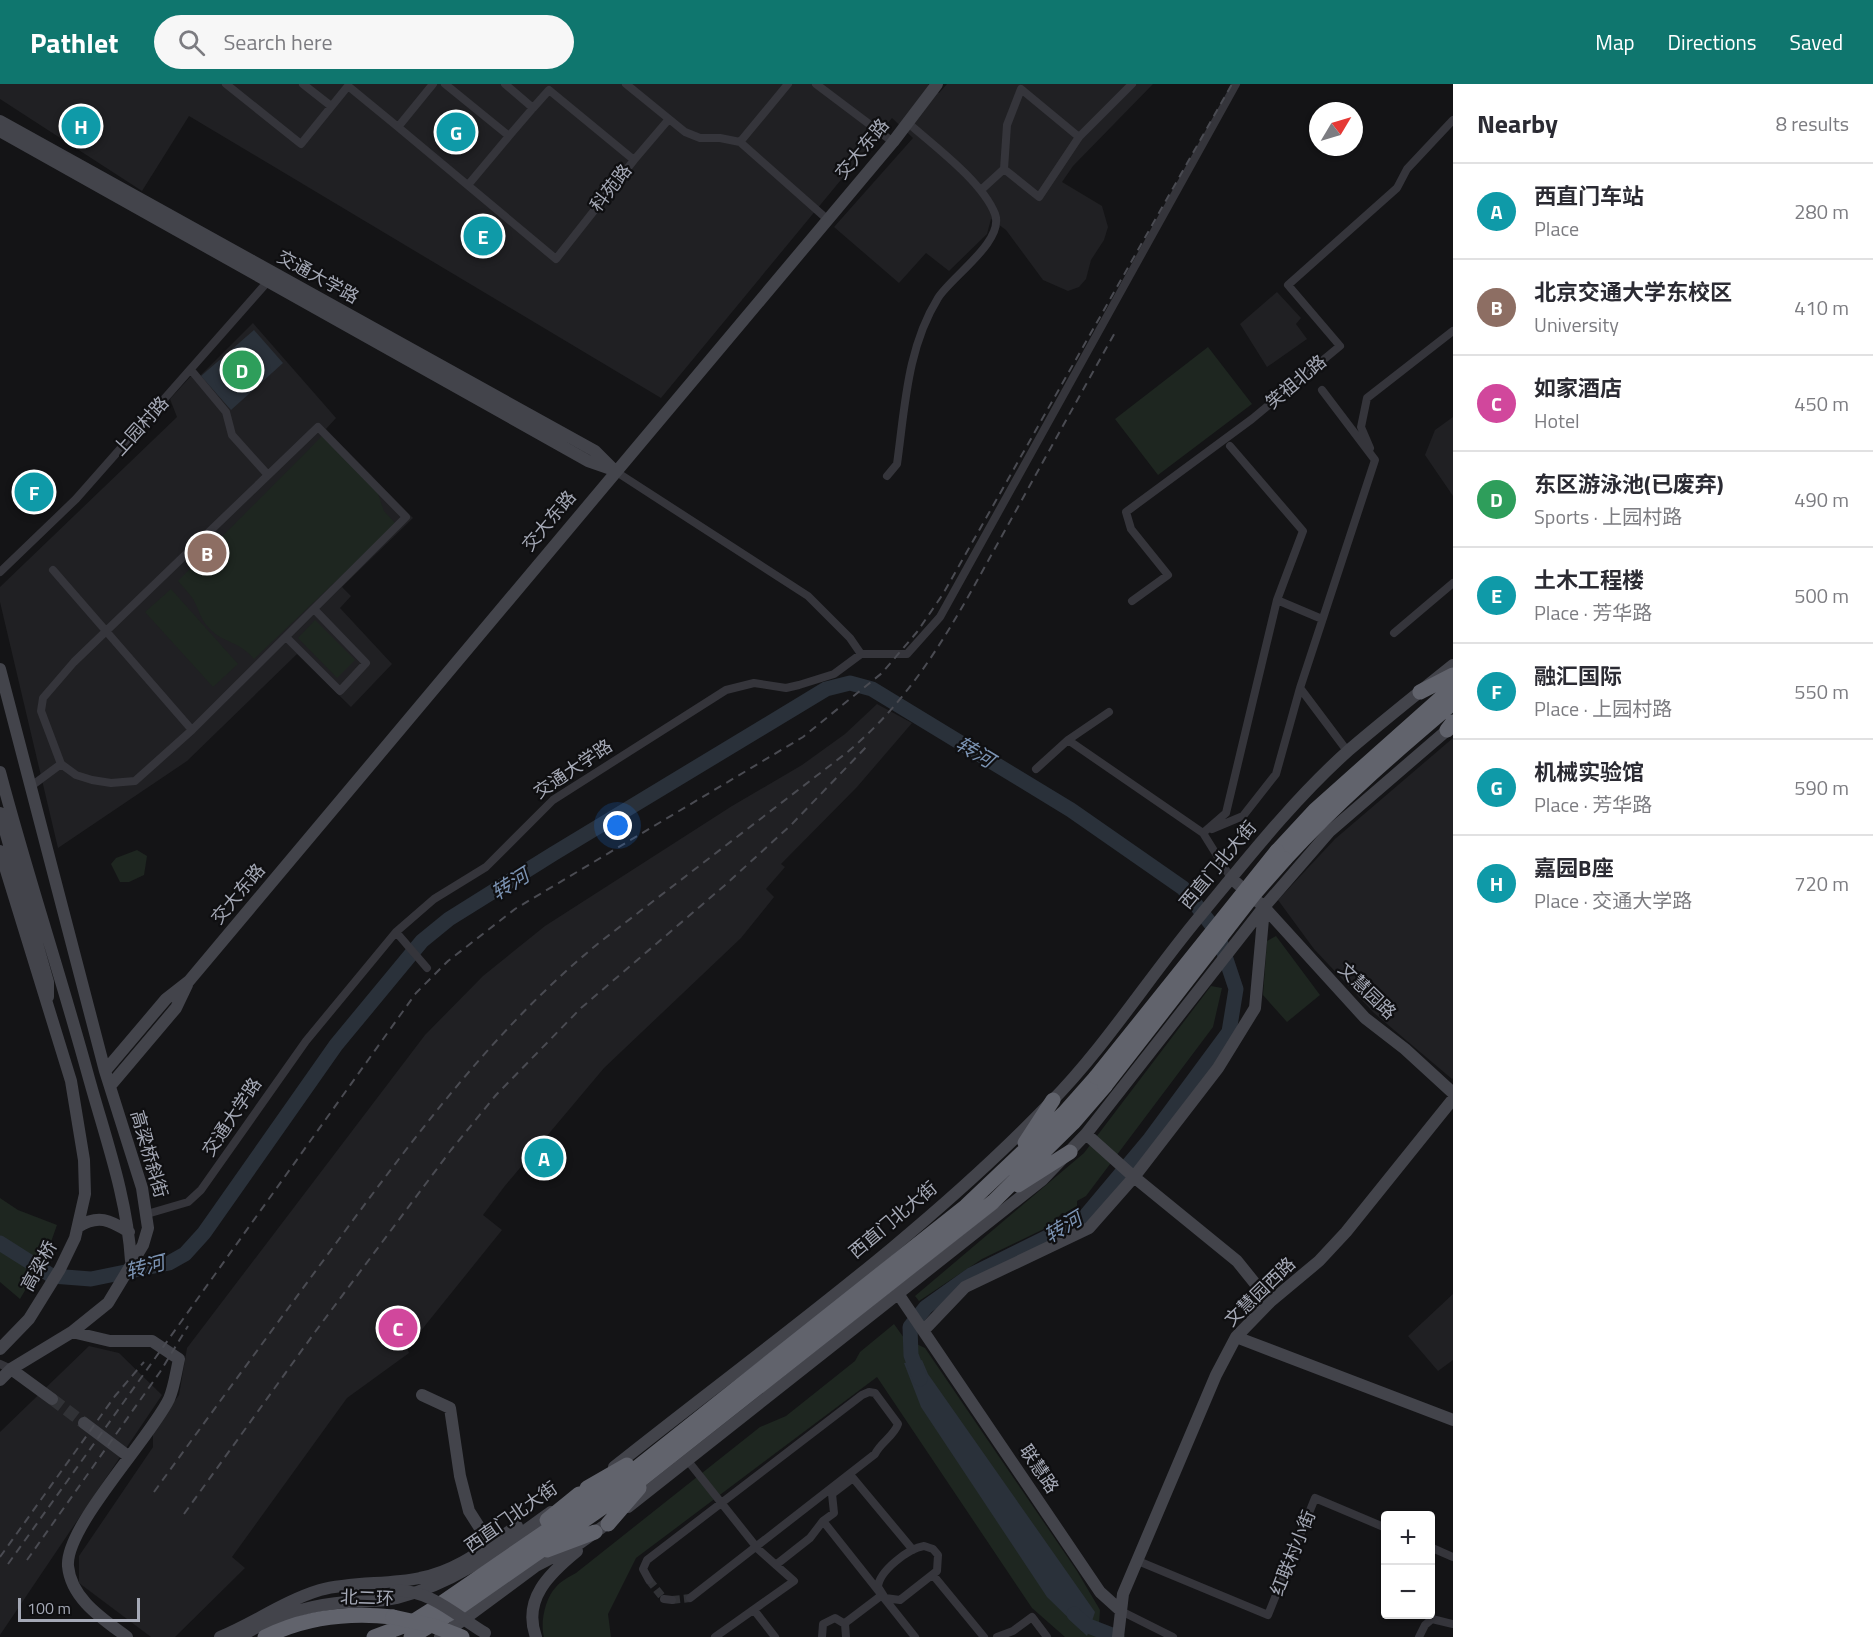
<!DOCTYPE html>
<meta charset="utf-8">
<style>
body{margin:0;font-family:"Titillium Web","Noto Sans SC",sans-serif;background:#f7f7f7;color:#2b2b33}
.controls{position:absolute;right:18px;bottom:18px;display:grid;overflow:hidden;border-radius:6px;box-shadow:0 2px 4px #0004}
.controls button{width:54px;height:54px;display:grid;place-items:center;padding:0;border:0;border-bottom:2px solid #e1e1e2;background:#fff;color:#2b2b33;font:30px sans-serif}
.compass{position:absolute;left:1309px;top:18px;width:54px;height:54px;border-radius:50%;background:#fff;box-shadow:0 2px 4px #0004;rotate:52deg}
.scale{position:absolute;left:18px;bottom:15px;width:122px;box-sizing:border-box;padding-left:6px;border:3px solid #a5a9b6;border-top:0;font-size:16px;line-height:21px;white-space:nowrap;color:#a5a9b6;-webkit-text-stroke:4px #0f0f11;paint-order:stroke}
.you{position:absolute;left:618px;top:742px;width:21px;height:21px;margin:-15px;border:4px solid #fff;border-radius:50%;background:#1a73e8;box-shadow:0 0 0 9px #1a73e833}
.badge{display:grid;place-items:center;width:39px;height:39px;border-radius:50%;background:#0f766e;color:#fff;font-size:20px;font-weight:700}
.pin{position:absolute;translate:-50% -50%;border:3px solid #fff;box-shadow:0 2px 6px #0006}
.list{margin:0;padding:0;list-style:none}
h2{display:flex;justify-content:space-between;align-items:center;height:78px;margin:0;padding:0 24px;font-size:26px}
h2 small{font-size:20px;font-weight:400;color:#7c7c81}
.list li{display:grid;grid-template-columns:39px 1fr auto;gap:18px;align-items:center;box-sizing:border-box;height:96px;padding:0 24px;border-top:2px solid #e1e1e2}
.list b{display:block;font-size:22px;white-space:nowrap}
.list p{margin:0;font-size:20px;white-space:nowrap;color:#7c7c81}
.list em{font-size:20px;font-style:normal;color:#7c7c81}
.icon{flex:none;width:33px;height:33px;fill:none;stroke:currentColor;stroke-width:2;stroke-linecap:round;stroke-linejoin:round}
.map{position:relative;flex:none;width:1453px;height:1553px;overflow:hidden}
header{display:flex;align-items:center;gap:36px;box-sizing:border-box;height:84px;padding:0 30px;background:#0f766e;color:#fff}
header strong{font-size:28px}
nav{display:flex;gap:33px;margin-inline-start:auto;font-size:21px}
.search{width:420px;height:54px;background:#f7f7f7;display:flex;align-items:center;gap:15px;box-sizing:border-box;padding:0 21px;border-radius:33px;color:#7c7c81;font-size:22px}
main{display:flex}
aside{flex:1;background:#fff}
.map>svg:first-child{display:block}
</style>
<header>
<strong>Pathlet</strong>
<div class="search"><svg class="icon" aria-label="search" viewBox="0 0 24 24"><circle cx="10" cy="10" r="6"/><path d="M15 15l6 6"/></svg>Search here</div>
<nav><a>Map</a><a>Directions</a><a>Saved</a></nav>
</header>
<main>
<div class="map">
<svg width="1453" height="1553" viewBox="0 0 1453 1553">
<rect width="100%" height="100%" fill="#141416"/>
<path fill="#202023" d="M0,0h928l11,9 8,-9h206l-80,82 -11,16 40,24 6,21 -4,13 -13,20 -5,19 -7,8 -11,4 -25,-11 -37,-50 -15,-11 -4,15 -38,37 -23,-18 -27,30 -65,-56 79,-89 -21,-20 -231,280 -472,-282 -47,75 -142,-92z
M1277,208l24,26 -5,6 11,15 -40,28 -27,-43z
M253,239l83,95 -10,11 87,89 -71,69 9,9 -11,12 52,56 -41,43 -54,-53 -110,107 -129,87 -58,-246v-15l177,-170 -7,-18 21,-23 7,2z
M1453,333v79l-28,-41 10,-25z
M877,620l35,19 -55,64 -76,77 4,3 -19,22 8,8 -33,41 -137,130 -100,119 -21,28 19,15 -95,118 2,5 -62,45 -115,159 13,11 -70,69h-24l-72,-54v-27l74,-109v-16l26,-36 8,-47 238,-313 58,-59 62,-50 187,-120 70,-41 43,-31z
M1453,654v340l-1,1 -78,-66 -60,-64 -36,-49 57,-61z
M1453,1210v66l-15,11 -30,-35z
M89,1262l30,7 43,42 -162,240v-203z"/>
<path fill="#1e2620" d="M1208,263l44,57 -94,71 -43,-56z
M322,352l54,52 8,23 12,13 -142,135c-16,-19 -30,-15 -45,-31 -9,-9 -10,-19 -16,-29 -4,-6 -10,-12 -15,-18z
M171,505l67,75 -25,23 -68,-75z
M315,536l40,40 -18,18 -39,-40z
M137,766l10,6 -3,19 -15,7h-9l-9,-18 5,-6z
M1276,852l44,59 -33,27 -24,-27 4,-54z
M1211,902l11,2 -9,39 -127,169 -9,5v8l-10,5 -5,-1 -12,13 -68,33 -63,42 -4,-5 169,-143z
M0,1114l18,12 39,15 -10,28 -27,46 -20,-17z
M894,1240l10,14 21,10 152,223 23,39 -2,27h-33l-33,-29 -155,-231 -241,181 -28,56 3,23h-67c-4,-14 1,-39 12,-50 5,-6 13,-10 20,-14l184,-146 26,-11 69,-55 5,-9z"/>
<path fill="#2a313a" d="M254,246l29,33 -52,47 -30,-34z
M922,1276l6,14 167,238 -8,24 -40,-39 -126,-190 -17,-44z"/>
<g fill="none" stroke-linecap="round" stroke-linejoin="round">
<path stroke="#2a313a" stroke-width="15" d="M0,1159l52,33 39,3 78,-16 16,-9 19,-21 132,-188 86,-104 27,-22 104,-65 273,-165 24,-6 22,6 199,121 112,78 34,44 19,57 -7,43 -79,107 -68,81 -111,55 -45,32 -16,20 1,28 9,24
M1074,1530l12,11 31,12"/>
<path stroke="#313236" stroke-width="8" stroke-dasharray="8 4" stroke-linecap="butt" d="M649,1496l15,19
M672,1516l18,-2"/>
<path stroke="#313236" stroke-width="12" stroke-dasharray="12 6" stroke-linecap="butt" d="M52,1315l32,24"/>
<path stroke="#35353b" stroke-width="8" d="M226,0l75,60 47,-58 50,41
M303,0l28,22
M433,0l-35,43 158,132 78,-99 35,-41
M445,0l64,52 -41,49
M505,0l28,24 -24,28
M626,0l59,48 15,6h20l20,4 87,77
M816,0l77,58
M533,24l16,-18 85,70
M740,58l48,-58
M1004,85l35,28 40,-60 53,-53
M981,106l23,-21 3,-44 14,-36 58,48
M191,286l35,42 6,23 36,40
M1322,306l53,70 -75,228 48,64
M318,343l88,90 -214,213 -57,51 -24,2 -19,-3 -16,-5 -15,-11 -20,-53 2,-13 31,-36z
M1230,362l73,85 -26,69 45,19
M1370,364l-9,-21 6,-29 86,-67
M887,392l10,-12c8,-57 10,-116 41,-166 13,-21 67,-57 57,-84 -13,-33 -61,-68 -88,-92
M53,486l139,160
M0,488l76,-73 194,-220
M1132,517l36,-26 -37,-46 -5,-17 126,-93 88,-73 -52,-61 109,-97 10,-19 46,-49
M1394,549l59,-50
M286,553l54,54 26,-28 -52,-54
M861,570h46l33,-37 296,-533
M1068,656l135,93 28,45
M1036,685l32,-29 41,-28
M30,703l31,-23
M1212,745l31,-13 33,-42 24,-86
M1203,749l23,-20 51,-213
M396,848l31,36
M147,1130l41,-12 13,-12 105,-149 90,-109 38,-33 52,-32 67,-67 173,-110 28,-7 32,5 13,-3 35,-11 27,-20 -11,-16 -42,-42 -193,-125
M0,1280l11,5
M688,1377l70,88 36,32 -79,56
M924,1462l9,3 5,6 -1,16 -37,29 -15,-2 -7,-11c1,-16 31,-39 46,-41z
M1430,1463l23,10
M913,1466l-60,-72 -21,16 2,19 -11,8 92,116
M1138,1477l130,54 47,-117 71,30
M777,1480l33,-26 13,-17
M933,1491l51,62
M649,1496l-6,-11 4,-9 215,-165 7,-3 6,1 23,31c-4,12 -17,18 -23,30l-185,144
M664,1515l8,1
M754,1526l21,27
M1121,1527l52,26
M845,1539l37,-28
M822,1553l1,-13 12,-6 10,6 1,13
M997,1553l16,-6 19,-14 15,20
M1419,1553l6,-12 7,-6 21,5"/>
<path stroke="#43444b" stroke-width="12" d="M0,37l595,330 20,20
M0,47l588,330 23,8
M0,585l105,402 37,117 6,40 -5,17 -35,58 -36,29 -61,37 -11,11
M0,688c27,102 60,201 88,303 17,62 39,121 43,186
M0,729l48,169v15
M0,767l71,230 13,79 1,34 -10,44 -15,31 -31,50 -29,30
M1231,794l33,29 101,111 40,31 48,44
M1264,824l-9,100 -37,60 -84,109 103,84 33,41
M105,987l61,-72 23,-18 704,-839 44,-58
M110,1002l66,-78 11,-23
M78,1143c20,-13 32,-7 51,5
M899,1211l201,297 21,19
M924,1246l41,-43 124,-59 45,-51 -48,-43
M72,1248l38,9h42l27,18c-3,13 -5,29 -10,40 -18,38 -104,128 -101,167 3,33 35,53 59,71
M1236,1253l217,83
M11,1285l41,30
M422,1311l28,13 10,68 9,35 21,33
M84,1339l44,33
M614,1383c148,-118 305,-228 436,-364 56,-57 99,-126 150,-187 47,-57 94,-117 149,-166 34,-29 69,-57 104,-85
M628,1423l414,-327 44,-46 178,-227 65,-75 124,-107
M220,1553c34,-14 64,-36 100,-47 33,-9 67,-5 100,-12 38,-7 66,-31 97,-52
M240,1553c33,-21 67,-32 107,-35 16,-1 34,0 50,-4 60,-15 105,-51 154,-86
M440,1553l96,-71 44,-23 35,-25
M536,1553c-14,-38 14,-64 41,-86
M1118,1553l5,-43 93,-219 20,-38 34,-35 49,-41 27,-29 107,-133"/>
<path stroke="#61636c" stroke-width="15" d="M1420,608l33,-17
M1447,646l6,-8
M1277,767l38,-41 138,-123
M1285,775c52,-57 109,-106 168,-156
M1025,1059l28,-43
M1018,1101l52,-33
M587,1404l40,-23
M547,1436l32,-26
M608,1440l31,-36
M547,1466l48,-18
M265,1553c40,-20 83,-25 128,-20
M374,1553l35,-13 27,-17 189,-130 341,-271 99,-94 31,-35
M411,1553l43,-26 175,-122 364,-287 80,-79 32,-37"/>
<path stroke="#4a4b52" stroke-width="2" stroke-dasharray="8 6" stroke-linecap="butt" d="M154,1408c63,-87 127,-174 191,-261 77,-104 154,-207 255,-289l245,-188c77,-63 115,-144 163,-229 36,-65 72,-130 109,-196
M184,1430l131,-182 136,-182 45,-55 85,-87 143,-122 67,-61 78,-81
M0,1473l115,-161 29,-34
M27,1476l133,-188 28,-46
M8,1480l408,-571 32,-32 67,-52 288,-172 79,-64 35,-41 26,-38 289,-510"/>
<path stroke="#43444b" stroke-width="12" d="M395,1507c33,-3 63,26 90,42"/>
<path stroke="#61636c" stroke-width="15" d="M1096,993l181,-226
M1105,1002l150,-193 30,-34
M393,1533l41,9 28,11"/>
</g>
<g text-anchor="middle" stroke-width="4.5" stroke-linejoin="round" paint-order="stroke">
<g font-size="18" fill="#a5a9b6" stroke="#0f0f11">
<text transform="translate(862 65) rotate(-50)" y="6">交大东路</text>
<text transform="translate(611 104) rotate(-52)" y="6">科苑路</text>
<text transform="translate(318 193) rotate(29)" y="6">交通大学路</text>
<text transform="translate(1296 298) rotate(-40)" y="6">笑祖北路</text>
<text transform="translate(141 342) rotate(-48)" y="6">上园村路</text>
<text transform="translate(549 437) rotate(-50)" y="6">交大东路</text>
<text transform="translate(573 685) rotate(-34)" y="6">交通大学路</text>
<text transform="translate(1218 781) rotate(-50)" y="6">西直门北大街</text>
<text transform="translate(238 810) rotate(-50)" y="6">交大东路</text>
<text transform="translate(1367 907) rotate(44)" y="6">文慧园路</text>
<text transform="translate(232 1033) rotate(-56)" y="6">交通大学路</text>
<text transform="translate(149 1070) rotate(74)" y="6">高梁桥斜街</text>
<text transform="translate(893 1136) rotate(-40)" y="6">西直门北大街</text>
<text transform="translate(39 1182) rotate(-61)" y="6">高梁桥</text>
<text transform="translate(1260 1208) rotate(-44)" y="6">文慧园西路</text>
<text transform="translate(1039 1385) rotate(56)" y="6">联慧路</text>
<text transform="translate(511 1433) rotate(-35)" y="6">西直门北大街</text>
<text transform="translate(1293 1469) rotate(-68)" y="6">红联村小街</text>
<text transform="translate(367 1514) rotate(2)" y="6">北二环</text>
</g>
<g font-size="20" font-style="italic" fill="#7b93b3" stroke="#0f0f11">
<text transform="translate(975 668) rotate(31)" y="7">转河</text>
<text transform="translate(510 800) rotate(-32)" y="7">转河</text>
<text transform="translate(1063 1143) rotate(-31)" y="7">转河</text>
<text transform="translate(145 1183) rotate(-15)" y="7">转河</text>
</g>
</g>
</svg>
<div class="controls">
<button>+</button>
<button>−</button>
</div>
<svg class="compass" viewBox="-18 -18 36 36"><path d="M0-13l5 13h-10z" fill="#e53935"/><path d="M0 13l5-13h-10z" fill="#7c7c81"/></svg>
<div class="scale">100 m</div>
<div class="you"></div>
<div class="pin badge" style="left:544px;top:1074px;background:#0f9aa8">A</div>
<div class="pin badge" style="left:207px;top:469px;background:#8d6e63">B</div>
<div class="pin badge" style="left:398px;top:1244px;background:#d1479c">C</div>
<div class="pin badge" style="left:242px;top:286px;background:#2e9e5b">D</div>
<div class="pin badge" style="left:483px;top:152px;background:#0f9aa8">E</div>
<div class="pin badge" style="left:34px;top:408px;background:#0f9aa8">F</div>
<div class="pin badge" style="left:456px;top:48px;background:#0f9aa8">G</div>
<div class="pin badge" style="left:81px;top:42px;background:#0f9aa8">H</div>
</div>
<aside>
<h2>Nearby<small>8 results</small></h2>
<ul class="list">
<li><span class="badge" style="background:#0f9aa8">A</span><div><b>西直门车站</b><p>Place</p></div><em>280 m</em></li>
<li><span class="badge" style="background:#8d6e63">B</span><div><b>北京交通大学东校区</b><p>University</p></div><em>410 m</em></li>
<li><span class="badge" style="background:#d1479c">C</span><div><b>如家酒店</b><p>Hotel</p></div><em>450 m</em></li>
<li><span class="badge" style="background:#2e9e5b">D</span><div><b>东区游泳池(已废弃)</b><p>Sports · 上园村路</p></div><em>490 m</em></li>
<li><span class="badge" style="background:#0f9aa8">E</span><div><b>土木工程楼</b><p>Place · 芳华路</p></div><em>500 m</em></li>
<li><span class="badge" style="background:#0f9aa8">F</span><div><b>融汇国际</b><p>Place · 上园村路</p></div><em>550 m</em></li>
<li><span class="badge" style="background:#0f9aa8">G</span><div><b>机械实验馆</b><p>Place · 芳华路</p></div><em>590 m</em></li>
<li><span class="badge" style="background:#0f9aa8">H</span><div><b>嘉园B座</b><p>Place · 交通大学路</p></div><em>720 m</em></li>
</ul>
</aside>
</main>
